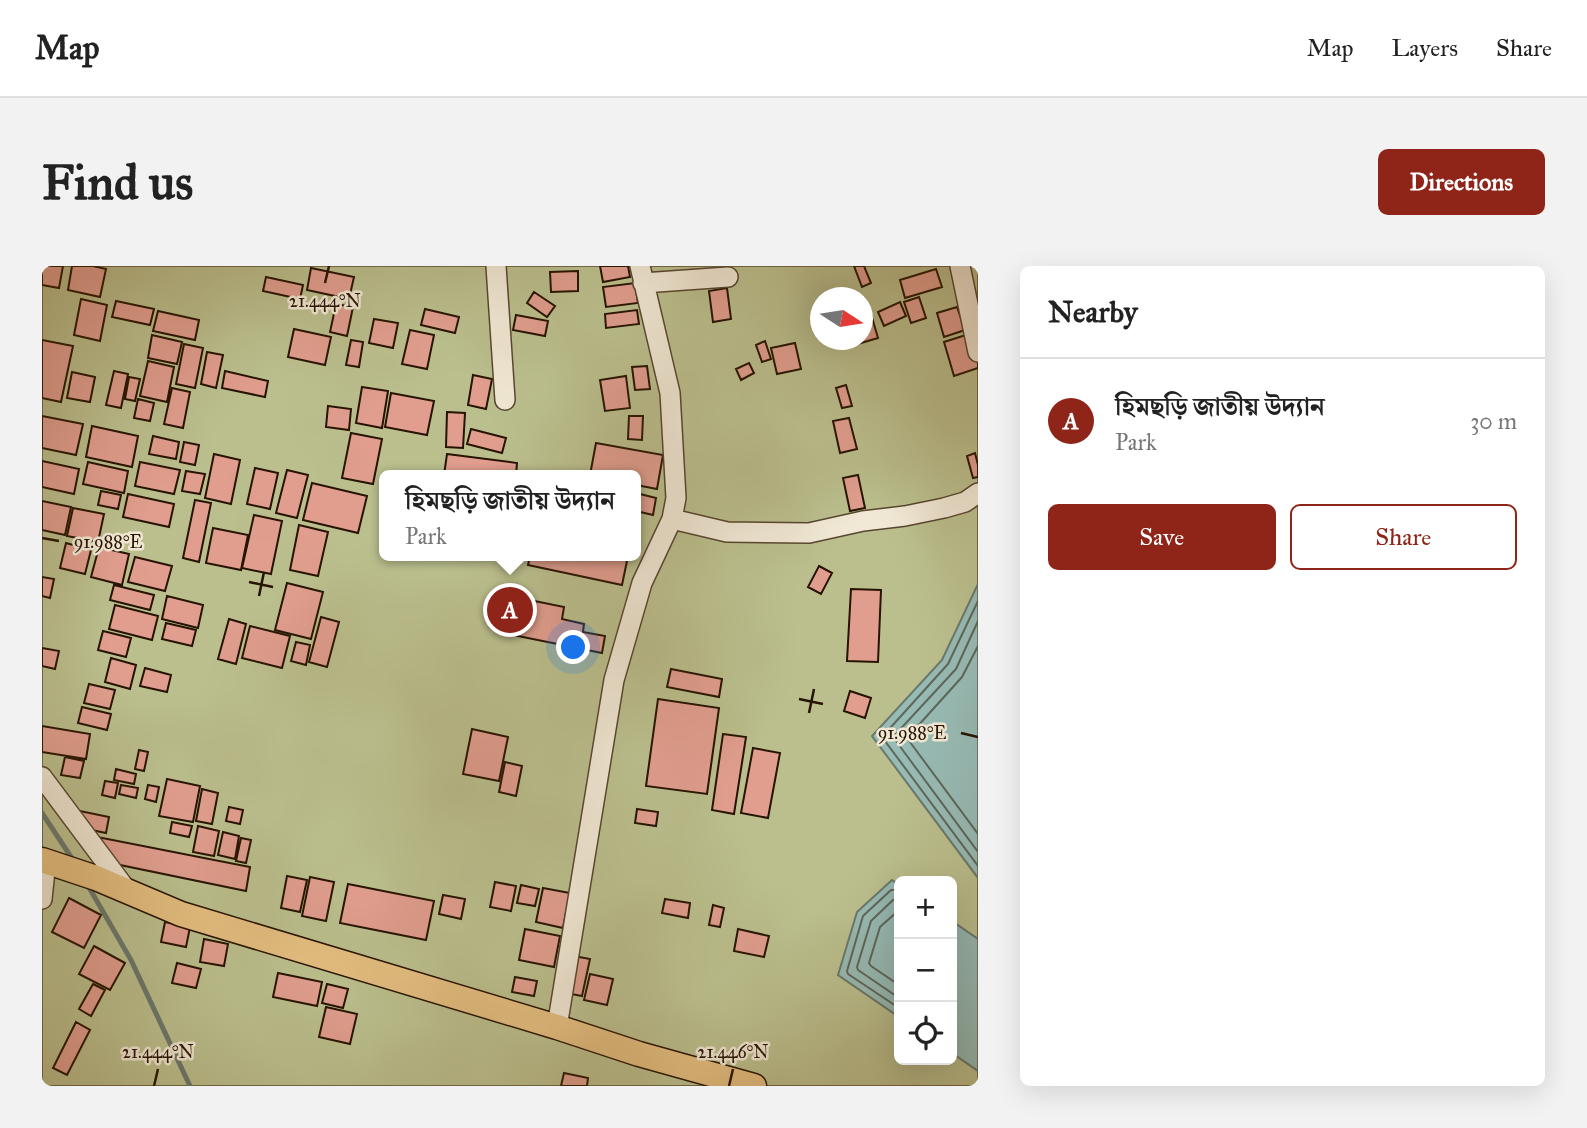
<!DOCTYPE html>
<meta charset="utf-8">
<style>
body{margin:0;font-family:"IM FELL Great Primer","Noto Serif Bengali",serif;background:#f2f2f2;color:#222}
.controls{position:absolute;right:21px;bottom:21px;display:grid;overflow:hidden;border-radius:10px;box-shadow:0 7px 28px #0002}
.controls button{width:63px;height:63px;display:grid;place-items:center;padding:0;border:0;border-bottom:2px solid #e0e0e0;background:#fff;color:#222;font:35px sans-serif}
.compass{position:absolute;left:768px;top:21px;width:63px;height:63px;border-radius:50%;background:#fff;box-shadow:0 7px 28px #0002;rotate:102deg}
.you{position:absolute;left:532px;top:382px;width:24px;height:24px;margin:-18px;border:5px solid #fff;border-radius:50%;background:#1a73e8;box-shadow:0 0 0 10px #1a73e833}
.badge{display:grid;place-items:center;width:46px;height:46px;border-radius:50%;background:#8f2418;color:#fff;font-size:23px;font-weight:700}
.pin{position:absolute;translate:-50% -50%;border:4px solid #fff;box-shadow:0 2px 7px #0006}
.popup{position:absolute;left:337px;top:204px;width:262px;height:91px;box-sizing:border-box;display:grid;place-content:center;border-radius:10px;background:#fff;filter:drop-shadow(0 2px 5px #0005);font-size:23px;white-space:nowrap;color:#767676}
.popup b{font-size:26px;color:#222}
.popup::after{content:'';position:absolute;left:50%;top:100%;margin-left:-14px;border:14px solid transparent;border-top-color:#fff}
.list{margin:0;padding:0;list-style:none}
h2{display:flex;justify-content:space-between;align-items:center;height:91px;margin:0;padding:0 28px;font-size:30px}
h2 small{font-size:23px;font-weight:400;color:#767676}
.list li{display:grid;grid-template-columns:46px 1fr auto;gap:21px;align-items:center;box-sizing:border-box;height:126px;padding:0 28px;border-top:2px solid #e0e0e0}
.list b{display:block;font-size:26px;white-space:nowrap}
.list p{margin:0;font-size:23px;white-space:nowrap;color:#767676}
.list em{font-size:23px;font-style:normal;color:#767676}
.actions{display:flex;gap:14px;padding:21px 28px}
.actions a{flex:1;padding:16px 0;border:2px solid #8f2418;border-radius:10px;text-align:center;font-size:24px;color:#8f2418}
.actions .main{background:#8f2418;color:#fff}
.icon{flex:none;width:38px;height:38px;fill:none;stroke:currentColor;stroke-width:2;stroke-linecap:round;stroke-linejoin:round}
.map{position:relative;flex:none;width:936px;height:820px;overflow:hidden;border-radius:10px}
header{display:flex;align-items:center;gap:42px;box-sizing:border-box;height:98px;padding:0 35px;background:#fff;border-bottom:2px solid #e0e0e0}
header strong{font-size:33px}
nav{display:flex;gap:38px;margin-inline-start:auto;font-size:24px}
.intro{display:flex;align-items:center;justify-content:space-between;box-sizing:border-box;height:168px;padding:0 42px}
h1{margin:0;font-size:49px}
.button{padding:18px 32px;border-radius:10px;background:#8f2418;color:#fff;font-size:24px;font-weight:700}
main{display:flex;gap:42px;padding:0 42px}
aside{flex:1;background:#fff;border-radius:10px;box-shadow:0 7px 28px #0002}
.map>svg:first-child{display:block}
</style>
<header>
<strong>Map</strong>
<nav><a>Map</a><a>Layers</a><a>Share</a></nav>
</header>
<div class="intro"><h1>Find us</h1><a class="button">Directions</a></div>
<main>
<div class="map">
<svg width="936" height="820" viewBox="0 0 936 820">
<rect width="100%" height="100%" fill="#e9ddc0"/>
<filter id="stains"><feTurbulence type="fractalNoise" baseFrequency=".00286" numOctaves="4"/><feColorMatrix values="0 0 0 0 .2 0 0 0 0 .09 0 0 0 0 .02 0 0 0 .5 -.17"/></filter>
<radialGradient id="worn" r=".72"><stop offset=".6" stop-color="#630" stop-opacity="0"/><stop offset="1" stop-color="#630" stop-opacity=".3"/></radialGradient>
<path fill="#bbbf8e" stroke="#706947" stroke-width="2" fill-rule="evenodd" d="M0,0h936v820h-936zM778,32h42v42h-42zM342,209h252v81h-252zM857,615h53v179h-53z"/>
<path fill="#97bbb5" stroke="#6a786d" stroke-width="2" d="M936,318v294l-106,-142 70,-76z
M850,614l7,5v132l-61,-42 19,-63z
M910,655l26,18v132l-26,-18z"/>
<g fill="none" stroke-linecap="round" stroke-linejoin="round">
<path stroke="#5e675a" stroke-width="2" d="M936,335l-30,63 -66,73 96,129
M936,355l-22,48 -63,68 85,115
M936,380l-16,31 -55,61 71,96
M857,624h-8l-28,26 -16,55 1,3 51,34
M857,633l-6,1 -22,21 -14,46 1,3 41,28
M857,644l-19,17 -11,36 2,3 28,19"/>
<path stroke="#6a786d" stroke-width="5" d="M0,547l33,50
M45,618l44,76 59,126"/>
</g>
<path fill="#e19e8f" stroke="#261300" stroke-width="2" d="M0,0h21l-4,22 -17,-3z
M30,0h21l13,3 -6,28 -32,-7z
M558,0h28l2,11 -27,5z
M812,0h10l7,17 -9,4z
M269,2l43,9 -5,22 -42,-9z
M894,3l6,18 -37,11 -5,-18z
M536,5v20l-27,1 -1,-20z
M224,11l37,8 -3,14 -37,-8z
M593,17l3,20 -32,4 -3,-20z
M685,22l4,31 -18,3 -4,-31z
M492,26l21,14 -8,11 -20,-14z
M877,31l7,21 -15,5 -7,-21z
M39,33l26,6 -7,36 -26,-6z
M74,35l38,8 -4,16 -38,-8z
M858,36l6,14 -22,10 -6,-14z
M294,38l17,3 -6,29 -17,-4z
M915,41l8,23 -21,7 -7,-24z
M383,43l34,8 -4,16 -34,-8z
M595,44l2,14 -33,4 -1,-14z
M116,45l41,9 -4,20 -42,-9z
M829,48l7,24 -24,7 -2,-5h10v-24z
M474,49l32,6 -3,15 -32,-6z
M332,53l24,4 -5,25 -24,-5z
M252,63l37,8 -6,28 -37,-8z
M368,64l24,5 -7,34 -25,-5z
M927,68l9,29v5l-24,8 -10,-34z
M110,69l30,7 -5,22 -29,-6z
M0,74l31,6 -12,56 -19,-4z
M309,74l12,2 -4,25 -13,-2z
M723,75l6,18 -9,3 -6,-17z
M753,77l6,26 -24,5 -6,-26z
M142,78l19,4 -8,40 -19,-4z
M165,86l16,3 -7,33 -15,-4z
M106,95l26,6 -7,35 -27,-6z
M707,97l5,10 -13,7 -5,-11z
M605,100l3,23 -15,1 -3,-23z
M72,105l14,3 -7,34 -15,-3z
M183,105l43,10 -3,16 -43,-9z
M30,106l23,5 -5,25 -23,-4z
M431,109l19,4 -6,30 -18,-4z
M584,110l4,32 -25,3 -5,-31z
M87,111l11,2 -5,22 -10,-2z
M804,119l6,21 -10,2 -6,-20z
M320,121l26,4 -6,37 -26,-5z
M130,122l18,4 -7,36 -19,-4z
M349,127l43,8 -7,34 -42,-8z
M96,133l16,4 -4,18 -16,-3z
M286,140l23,3 -2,21 -23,-3z
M405,146l18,1 -2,35 -17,-1z
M0,150l41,8 -7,31 -34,-7z
M587,150h14l-1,24 -14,-1z
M807,152l8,31 -17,4 -7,-32z
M50,160l46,10 -6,31 -46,-10z
M429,163l35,9 -4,15 -35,-9z
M309,167l31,6 -9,45 -31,-6z
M111,170l26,6 -3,17 -27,-5z
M142,176l15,3 -4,20 -15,-3z
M554,177l67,12 -6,34 -21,-4v-10h-46z
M933,187l3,12v12l-5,1 -6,-22z
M172,188l26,6 -9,44 -26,-6z
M405,188l70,9 -1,12h-72z
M0,195l37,8 -5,25 -32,-7z
M46,196l40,9 -4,22 -41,-9z
M98,196l40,8 -6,24 -39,-8z
M213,202l23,5 -8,36 -23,-5z
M245,204l21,5 -11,43 -21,-5z
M144,205l19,3 -5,20 -18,-3z
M816,209l7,33 -15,3 -7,-33z
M270,217l55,13 -9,37 -55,-13z
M59,225l20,4 -3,14 -20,-4z
M86,228l46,10 -5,23 -46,-10z
M598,228l16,4 -3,17 -17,-4z
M153,234l16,3 -12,59 -16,-4z
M0,235l29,6 -6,28 -23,-5z
M31,242l31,6 -6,28 -31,-6z
M212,249l28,6 -11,53 -29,-6z
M257,259l29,7 -10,44 -28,-6z
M171,262l35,7 -7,35 -35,-7z
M24,277l25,7 -6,24 -25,-6z
M57,281l30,7 -7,31 -31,-8z
M488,290h98l-6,29 -94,-20z
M93,291l37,9 -7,25 -37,-9z
M777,300l13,7 -11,21 -13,-7z
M0,311l12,2 -4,19 -8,-2z
M245,317l36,9 -12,47 -36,-9z
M72,319l40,10 -4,15 -40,-10z
M809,323l30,1 -3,72 -31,-1z
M125,330l36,9 -5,23 -36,-9z
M473,331l49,10 -2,12 22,5 -1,8 22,4 -3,17 -94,-19z
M73,339l43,11 -6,24 -43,-11z
M279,351l18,5 -12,45 -18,-5z
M187,353l17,5 -10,40 -18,-5z
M124,357l30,7 -4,16 -30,-7z
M208,360l40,10 -8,32 -40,-10z
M61,365l28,7 -5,19 -28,-7z
M254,376l14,3 -4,20 -15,-4z
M0,382l17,3 -4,18 -13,-3z
M69,392l25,7 -6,24 -25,-7z
M103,402l26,7 -4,17 -27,-6z
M629,403l51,10 -3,18 -52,-10z
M47,418l26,6 -5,19 -26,-6z
M808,425l21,7 -6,20 -21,-7z
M616,433l61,9 -12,86 -61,-8z
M40,441l29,7 -4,16 -29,-7z
M0,460l48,8 -4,25 -44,-7z
M430,463l36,8 -9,44 -36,-7z
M681,468l23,3 -12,77 -22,-4z
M711,482l27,5 -12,65 -27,-5z
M97,484l9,2 -4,19 -9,-2z
M23,491l19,4 -4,17 -19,-3z
M463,496l17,4 -6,30 -17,-4z
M74,503l20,5 -2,10 -20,-4z
M125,513l33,7 -7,36 -34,-6z
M63,515l13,2 -3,15 -13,-3z
M79,519l17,3 -2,10 -17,-4z
M106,519l11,2 -3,15 -11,-3z
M160,523l16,4 -6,31 -16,-3z
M187,541l14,3 -3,14 -14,-3z
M595,543l21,3 -2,14 -21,-3z
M33,544l34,7 -3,16 -34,-7z
M130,556l20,4 -3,11 -19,-4z
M156,560l21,5 -5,25 -21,-4z
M181,566l16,4 -4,23 -17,-4z
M40,568l168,33 -4,24 -150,-31z
M199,572l10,2 -5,23 -10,-2z
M245,610l20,4 -7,32 -19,-4z
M268,611l24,5 -8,39 -24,-5z
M453,616l21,4 -5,25 -21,-4z
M306,618l86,17 -8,39 -86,-17z
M479,619l18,4 -4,17 -18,-3z
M501,622l27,5 -7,35 -27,-6z
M401,629l22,4 -4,20 -22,-5z
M27,632l32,17 -17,33 -32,-16z
M623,633l25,4 -2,15 -26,-5z
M671,639l11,3 -4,19 -11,-2z
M123,656l25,5 -4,20 -25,-5z
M483,663l35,7 -6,31 -35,-7z
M696,663l31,7 -5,21 -30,-6z
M162,673l24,5 -4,22 -24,-4z
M52,680l31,17 -15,27 -31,-16z
M532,690l16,3 -8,37 -16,-3z
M135,697l24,6 -5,19 -24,-5z
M236,707l44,9 -5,24 -44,-9z
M548,708l23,5 -6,26 -23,-5z
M473,711l22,4 -3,15 -22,-4z
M51,718l12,6 -14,26 -12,-7z
M285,718l21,5 -5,19 -21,-5z
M284,741l31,7 -7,30 -31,-7z
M34,756l14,8 -23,45 -14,-7z
M522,807l24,5 -1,8h-26z"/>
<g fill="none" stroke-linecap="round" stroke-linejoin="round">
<defs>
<path id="minor" d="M454,0l9,134
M918,0l18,86
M601,17l85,-6
M630,253l55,13 82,1 54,-12 42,-5 39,-8 21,-6 13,-9
M0,511l86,115
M0,633l4,-38
M515,761l57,-347 28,-97 30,-64 4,-21 -6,-105 -30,-127"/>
<path id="major" d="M0,594l54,18 85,36 376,113 82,27 115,32"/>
</defs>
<use href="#minor" stroke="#574630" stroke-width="22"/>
<use href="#major" stroke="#261300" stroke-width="27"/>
<use href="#minor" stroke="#f1e9d6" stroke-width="19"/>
<use href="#major" stroke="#e4be80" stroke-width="24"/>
</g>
<path fill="none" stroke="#261300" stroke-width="2.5" d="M283,17l4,-17M0,272l17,3M207,316l24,5M217,330l5,-24M757,433l24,5M767,447l5,-24M919,467l17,4M112,820l4,-17M687,820l4,-17"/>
<g font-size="18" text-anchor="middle" fill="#261300" stroke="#f1e9d6" stroke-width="5" stroke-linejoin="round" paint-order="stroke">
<text x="283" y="41">21.444°N</text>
<text x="66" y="282">91.988°E</text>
<text x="870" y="473">91.988°E</text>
<text x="116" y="792">21.444°N</text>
<text x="691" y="792">21.446°N</text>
</g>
<rect width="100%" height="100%" filter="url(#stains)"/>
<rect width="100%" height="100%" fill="url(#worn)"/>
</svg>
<div class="controls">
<button>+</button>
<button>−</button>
<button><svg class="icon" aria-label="locate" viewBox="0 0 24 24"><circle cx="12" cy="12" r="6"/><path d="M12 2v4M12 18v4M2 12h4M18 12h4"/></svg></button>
</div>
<svg class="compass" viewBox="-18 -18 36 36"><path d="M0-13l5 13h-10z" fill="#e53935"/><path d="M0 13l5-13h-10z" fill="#767676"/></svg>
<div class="you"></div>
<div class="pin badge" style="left:468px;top:344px">A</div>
<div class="popup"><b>হিমছড়ি জাতীয় উদ্যান</b>Park</div>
</div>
<aside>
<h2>Nearby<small></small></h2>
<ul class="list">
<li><span class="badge">A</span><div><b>হিমছড়ি জাতীয় উদ্যান</b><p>Park</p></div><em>30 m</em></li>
</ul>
<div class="actions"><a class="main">Save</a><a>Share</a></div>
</aside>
</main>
